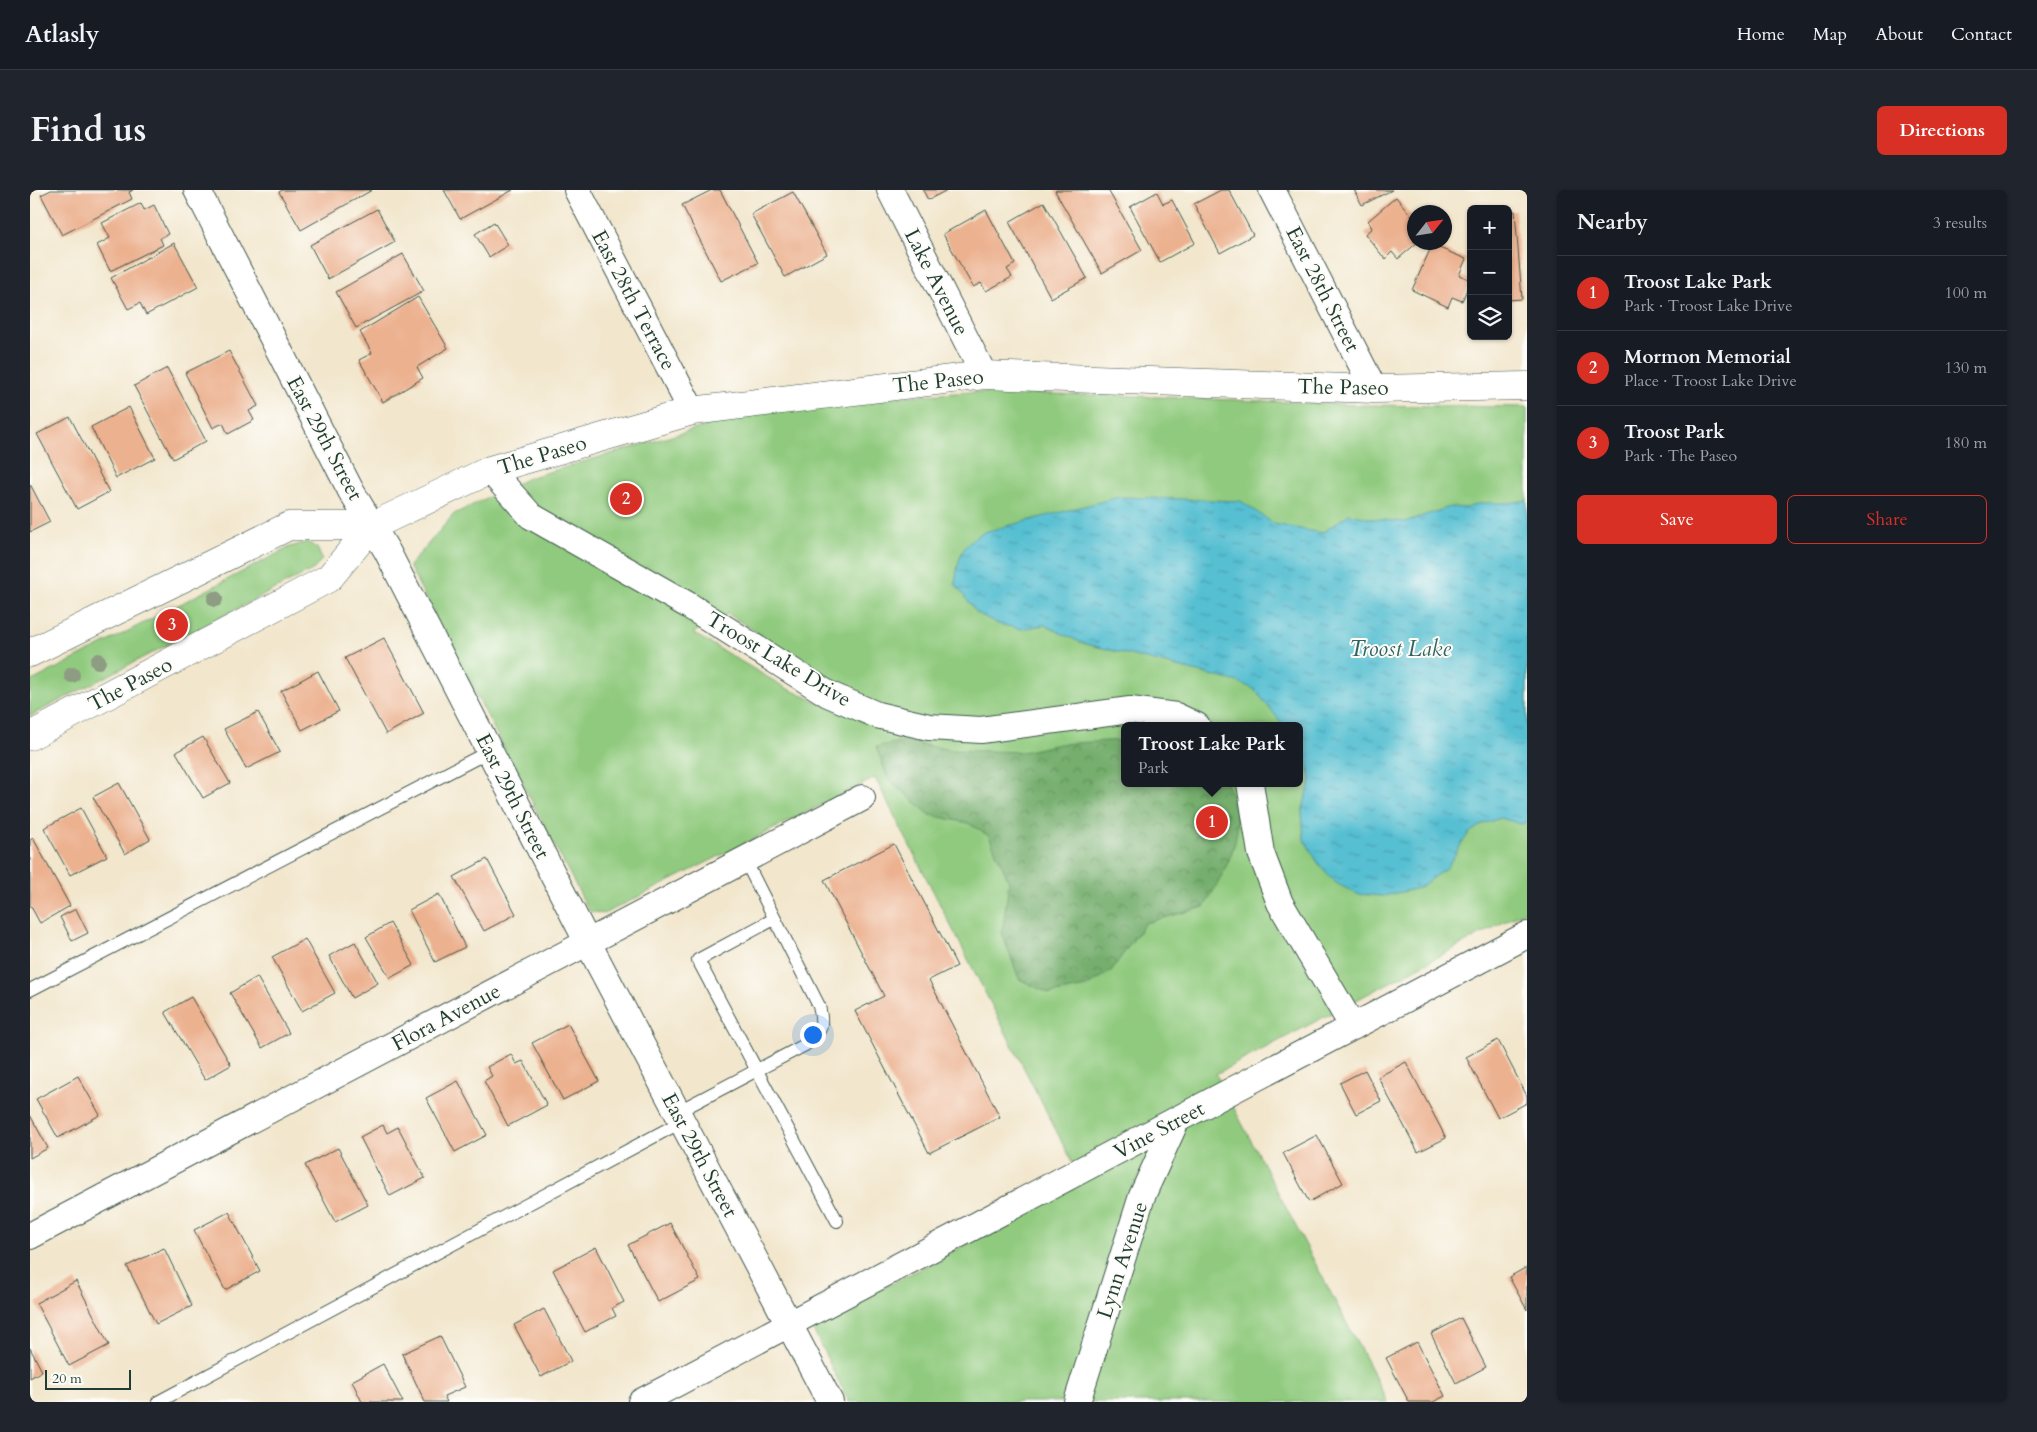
<!DOCTYPE html>
<meta charset="utf-8">
<style>
body{margin:0;font-family:Cardo,serif;background:#20242c;color:#f1f3f6}
.controls{position:absolute;right:15px;top:15px;display:grid;overflow:hidden;border-radius:8px;box-shadow:0 1px 4px #0004}
.controls button{width:45px;height:45px;display:grid;place-items:center;padding:0;border:0;border-bottom:1px solid #363941;background:#171b24;color:#f1f3f6;font:25px sans-serif}
.compass{position:absolute;left:1377px;top:15px;width:45px;height:45px;border-radius:50%;background:#171b24;box-shadow:0 1px 4px #0004;rotate:60deg}
.scale{position:absolute;left:15px;bottom:12px;width:86px;box-sizing:border-box;padding-left:5px;border:2px solid #1f3d34;border-top:0;font-size:14px;line-height:18px;white-space:nowrap;color:#1f3d34;-webkit-text-stroke:4px #fdfcf7;paint-order:stroke}
.you{position:absolute;left:782px;top:844px;width:18px;height:18px;margin:-12px;border:4px solid #fff;border-radius:50%;background:#1a73e8;box-shadow:0 0 0 8px #1a73e833}
.badge{display:grid;place-items:center;width:32px;height:32px;border-radius:50%;background:#d93025;color:#fff;font-size:16px;font-weight:700}
.pin{position:absolute;translate:-50% -50%;border:2px solid #fff;box-shadow:0 1px 5px #0006}
.popup{position:absolute;left:1091px;top:532px;width:182px;height:65px;box-sizing:border-box;display:grid;place-content:center;border-radius:8px;background:#171b24;filter:drop-shadow(0 1px 4px #0005);font-size:16px;white-space:nowrap;color:#9ea1a6}
.popup b{font-size:19px;color:#f1f3f6}
.popup::after{content:'';position:absolute;left:50%;top:100%;margin-left:-10px;border:10px solid transparent;border-top-color:#171b24}
.list{margin:0;padding:0;list-style:none}
h2{display:flex;justify-content:space-between;align-items:center;height:65px;margin:0;padding:0 20px;font-size:21px}
h2 small{font-size:16px;font-weight:400;color:#9ea1a6}
.list li{display:grid;grid-template-columns:32px 1fr auto;gap:15px;align-items:center;box-sizing:border-box;height:75px;padding:0 20px;border-top:1px solid #363941}
.list b{display:block;font-size:19px;white-space:nowrap}
.list p{margin:0;font-size:16px;white-space:nowrap;color:#9ea1a6}
.list em{font-size:16px;font-style:normal;color:#9ea1a6}
.actions{display:flex;gap:10px;padding:15px 20px}
.actions a{flex:1;padding:11px 0;border:1px solid #d93025;border-radius:8px;text-align:center;font-size:18px;color:#d93025}
.actions .main{background:#d93025;color:#fff}
.icon{flex:none;width:28px;height:28px;fill:none;stroke:currentColor;stroke-width:2;stroke-linecap:round;stroke-linejoin:round}
.map{position:relative;flex:none;width:1497px;height:1212px;overflow:hidden;border-radius:8px}
header{display:flex;align-items:center;gap:30px;box-sizing:border-box;height:70px;padding:0 25px;background:#171b24;border-bottom:1px solid #363941}
header strong{font-size:24px}
nav{display:flex;gap:28px;margin-inline-start:auto;font-size:18px}
.intro{display:flex;align-items:center;justify-content:space-between;box-sizing:border-box;height:120px;padding:0 30px}
h1{margin:0;font-size:35px}
.button{padding:12px 22px;border-radius:8px;background:#d93025;color:#fff;font-size:18px;font-weight:700}
main{display:flex;gap:30px;padding:0 30px}
aside{flex:1;background:#171b24;border-radius:8px;box-shadow:0 1px 4px #0004}
.map>svg:first-child{display:block}
</style>
<header>
<strong>Atlasly</strong>
<nav><a>Home</a><a>Map</a><a>About</a><a>Contact</a></nav>
</header>
<div class="intro"><h1>Find us</h1><a class="button">Directions</a></div>
<main>
<div class="map">
<svg width="1497" height="1212" viewBox="0 0 1497 1212">
<defs>
<pattern id="forest-crowns" width="20" height="18" patternUnits="userSpaceOnUse" patternTransform="scale(1.25)"><rect width="20" height="18" fill="#74ae6d"/><path d="M2 6a3 3 0 1 1 6 0M12 15a3 3 0 1 1 6 0" fill="none" stroke="#5f8f5a"/></pattern>
<pattern id="water-ripples" width="26" height="14" patternUnits="userSpaceOnUse" patternTransform="scale(1.25)"><rect width="26" height="14" fill="#56bfd2"/><path d="M2 4q2-2 4 0t4 0M15 11q2-2 4 0t4 0" fill="none" stroke="#479cab"/></pattern>
</defs>
<rect width="100%" height="100%" fill="#fdfcf7"/>
<filter id="ink" filterUnits="userSpaceOnUse"><feTurbulence type="fractalNoise" baseFrequency=".02" numOctaves="2"/><feDisplacementMap in="SourceGraphic" scale="10" xChannelSelector="R" yChannelSelector="G"/><feConvolveMatrix kernelMatrix="1 2 1 2 8 2 1 2 1" color-interpolation-filters="sRGB"/></filter>
<filter id="wash" filterUnits="userSpaceOnUse"><feTurbulence type="fractalNoise" baseFrequency=".0096" numOctaves="4" result="noise"/><feDisplacementMap in="SourceGraphic" scale="20" xChannelSelector="R" yChannelSelector="G"/><feGaussianBlur stdDeviation="1.12" result="paint"/><feColorMatrix in="noise" values="0 0 0 0 0 0 0 0 0 0 0 0 0 0 0 0 0 1.4 0 .05"/><feComposite in="paint" operator="in"/></filter>
<g filter="url(#wash)">
<rect width="100%" height="100%" fill="#f2e6cc"/>
<path fill="#90ca7e" stroke="#588459" fill-rule="evenodd" d="M940,202l165,4 226,9 166,2v503l-311,164 172,328h-539l-38,-76 272,-143 -208,-405 -271,136 -15,-3 -180,-345 45,-52 74,-36 195,-57 97,-19zM698,424l94,59 20,40 -56,-25 -93,-55zM1094,536h176v57h-176z
M277,352l10,6 5,11 -8,10 -284,147v-34l260,-135z"/>
<path fill="url(#forest-crowns)" stroke="#4a7650" d="M1094,550v43h101c29,41 1,87 -21,124l-59,16 -34,48 -25,16 -36,7 -31,-15 -17,-46 7,-51 -20,-46 -21,-13 -38,-8 -42,-36 -12,-32 26,-6 51,9 69,2 38,-8z"/>
<path fill="url(#water-ripples)" stroke="#3a7e83" d="M1089,307l122,4 33,23 48,9 27,-19 25,5 30,3 46,-15 16,1 15,-5h28l18,-3v322l-6,2 -20,-6 -19,6 -14,10 -21,33 -28,21 -36,8 -26,-2 -21,-11 -18,-20 -14,-24 -2,-27 9,-33 -5,-21 -6,-12v-20h-16l-30,-37 -16,-7 -156,-39 -38,-18 -23,4 -23,-5 -21,-11 -22,-29c4,-28 5,-38 29,-52z"/>
<g id="blocks">
<path fill="#ecb18f" d="M21,0h82l-4,2 3,7 -70,36 -21,-40z
M252,0h90l-71,40 -22,-38z
M414,0h69l-53,29z
M682,0h8l38,73 -37,18 -39,-76z
M893,0h24l-19,10z
M1027,0h51l34,60 -40,23 -47,-82z
M1191,0h8l24,45 -33,18 -26,-49z
M1324,0h38l-30,15z
M763,2l34,62 -42,23 -34,-63z
M1127,2l6,12 9,-4 23,43 -35,19 -30,-55z
M1366,7l18,22v23h4l-20,17 -6,-7 -7,7 -20,-25 7,-6 -4,-7z
M1014,12l43,76 -36,20 -42,-76z
M111,13l3,7 10,-5 14,29 -8,4 3,7 -53,26 -13,-26 13,-7 -8,-15z
M347,19l18,33 -67,37 -18,-34z
M956,20l29,54 -8,5 5,8 -26,14 -5,-8 -8,4 -30,-53z
M1478,21h7l7,88 -14,1z
M464,32l14,23 -19,12 -14,-23z
M144,53l24,44 -52,28 -6,-12 -12,6 -17,-31z
M1402,55l34,14 -7,16 12,5 -9,21 -10,-4 -4,10 -36,-17z
M373,64l21,37 -68,37 -20,-36z
M388,107l30,51 -31,19 6,11 -40,24 -24,-42 13,-7 -12,-21z
M199,161l29,55 -9,5 5,9 -26,14 -5,-11 -10,5 -28,-55z
M137,178l39,73 -33,18 -39,-73z
M99,217l26,51 -39,20 -25,-51z
M40,227l39,75 -32,17 -40,-75z
M0,294l20,38 -20,10z
M354,448l40,75 -38,21 -41,-76z
M288,481l21,40 -37,19 -21,-39z
M228,522l22,40 -34,17 -22,-40z
M173,547l27,46 -27,15 -27,-46z
M89,593l31,56 -25,15 -32,-57z
M51,618l26,48 -37,19 -26,-47z
M3,648l37,68 -30,17 -10,-18v-65z
M864,654l63,122 -28,14 71,137 -71,36 -74,-142 29,-15 -60,-116z
M457,669l29,55 -32,17 -30,-54z
M409,704l26,53 -30,15 -26,-52z
M46,719l12,24 -16,8 -12,-24z
M360,733l24,42 -24,13 -24,-41z
M275,749l30,54 -33,18 -30,-54z
M325,752l23,41 -26,15 -23,-42z
M227,787l32,56 -27,15 -32,-55z
M161,807l40,68 -26,15 -40,-68z
M538,834l31,57 -36,19 -31,-57z
M1468,850l29,56v7l-29,15 -32,-61z
M481,864l5,10 7,-3 24,44 -39,21 -24,-45 8,-5 -5,-9z
M1376,872l40,76 -28,14 -40,-75z
M1335,880l16,31 -25,13 -16,-31z
M48,886l22,39 -42,23 -22,-39z
M428,891l29,54 -32,17 -29,-54z
M0,925l18,33 -18,10z
M353,935l4,8 11,-6 27,51 -35,18 -30,-59z
M1287,945l26,48 -34,19 -26,-49z
M308,958l30,57 -33,17 -30,-57z
M199,1022l31,59 -35,19 -31,-60z
M640,1033l30,57 -42,22 -30,-57z
M566,1057l28,55 -12,6 4,8 -31,16 -32,-62z
M134,1058l28,58 -36,18 -29,-58z
M1497,1077v43l-18,-33z
M46,1091l33,64 -40,21 -33,-63z
M514,1119l27,52 -30,16 -27,-52z
M1431,1128l25,49 -30,16 -25,-49z
M410,1146l25,51 -21,9 3,6h-22l-23,-48z
M1387,1152l28,54 -12,6h-24l-23,-44z
M0,1158l12,23 -12,7z
M353,1174l20,38h-41l-10,-21z"/>
</g>
</g>
<g filter="url(#ink)">
<use href="#blocks" fill-opacity="0" stroke="#3f564b" stroke-width="1"/>
<g fill="none" stroke-linecap="round" stroke-linejoin="round">
<defs>
<path id="lane" d="M744,729l-76,41 139,261
M0,800l460,-239
M647,922l128,-67c17,-14 19,-18 14,-39l-74,-146
M128,1212l525,-281"/>
<path id="street" d="M167,0l154,301 36,60 201,392 242,459
M547,0l115,221
M860,0l94,185
M1242,0l102,199
M460,280l41,46 157,89 140,89 49,21 52,12 52,3 149,-20 46,6 21,10
M1220,593l11,70 19,50 73,124
M0,1046l832,-438
M611,1212l886,-467
M1047,1212l65,-206 34,-75"/>
<path id="secondary" d="M0,463l259,-127h83l118,-56 202,-59 292,-36 390,14 153,-3
M0,546l299,-158 43,-52"/>
</defs>
<use href="#lane" stroke="#3f564b" stroke-width="14"/>
<use href="#street" stroke="#3f564b" stroke-width="28"/>
<use href="#secondary" stroke="#3f564b" stroke-width="29"/>
<use href="#lane" stroke="#fff" stroke-width="12"/>
<use href="#street" stroke="#fff" stroke-width="26"/>
<use href="#secondary" stroke="#fff" stroke-width="28"/>
</g>
<g fill="#8d9c82">
<circle cx="185" cy="409" r="8"/>
<circle cx="139" cy="431" r="8"/>
<circle cx="68" cy="471" r="8"/>
<circle cx="42" cy="485" r="8"/>
</g>
</g>
<g text-anchor="middle" stroke-width="4" stroke-linejoin="round" paint-order="stroke">
<g font-size="21" fill="#1f3d34" stroke="#fdfcf7">
<text transform="translate(907 92) rotate(63)" y="7">Lake Avenue</text>
<text transform="translate(1293 99) rotate(63)" y="7">East 28th Street</text>
<text transform="translate(604 110) rotate(62)" y="7">East 28th Terrace</text>
<text transform="translate(908 191) rotate(-6)" y="7">The Paseo</text>
<text transform="translate(1313 197) rotate(1)" y="7">The Paseo</text>
<text transform="translate(295 248) rotate(62)" y="7">East 29th Street</text>
<text transform="translate(512 265) rotate(-17)" y="7">The Paseo</text>
<text transform="translate(749 469) rotate(31)" y="7">Troost Lake Drive</text>
<text transform="translate(100 494) rotate(-28)" y="7">The Paseo</text>
<text transform="translate(483 606) rotate(63)" y="7">East 29th Street</text>
<text transform="translate(416 827) rotate(-28)" y="7">Flora Avenue</text>
<text transform="translate(1129 940) rotate(-28)" y="7">Vine Street</text>
<text transform="translate(670 965) rotate(62)" y="7">East 29th Street</text>
<text transform="translate(1092 1070) rotate(-72)" y="7">Lynn Avenue</text>
</g>
<g font-size="22" font-style="italic" fill="#306463" stroke="#fdfcf7">
<text x="1370" y="466">Troost Lake</text>
</g>
</g>
</svg>
<div class="controls">
<button>+</button>
<button>−</button>
<button><svg class="icon" aria-label="layers" viewBox="0 0 24 24"><path d="M12 4l9 5-9 5-9-5zM3 14l9 5 9-5"/></svg></button>
</div>
<svg class="compass" viewBox="-18 -18 36 36"><path d="M0-13l5 13h-10z" fill="#e53935"/><path d="M0 13l5-13h-10z" fill="#9ea1a6"/></svg>
<div class="scale">20 m</div>
<div class="you"></div>
<div class="pin badge" style="left:1182px;top:632px">1</div>
<div class="popup"><b>Troost Lake Park</b>Park</div>
<div class="pin badge" style="left:596px;top:309px">2</div>
<div class="pin badge" style="left:142px;top:435px">3</div>
</div>
<aside>
<h2>Nearby<small>3 results</small></h2>
<ul class="list">
<li><span class="badge">1</span><div><b>Troost Lake Park</b><p>Park · Troost Lake Drive</p></div><em>100 m</em></li>
<li><span class="badge">2</span><div><b>Mormon Memorial</b><p>Place · Troost Lake Drive</p></div><em>130 m</em></li>
<li><span class="badge">3</span><div><b>Troost Park</b><p>Park · The Paseo</p></div><em>180 m</em></li>
</ul>
<div class="actions"><a class="main">Save</a><a>Share</a></div>
</aside>
</main>
